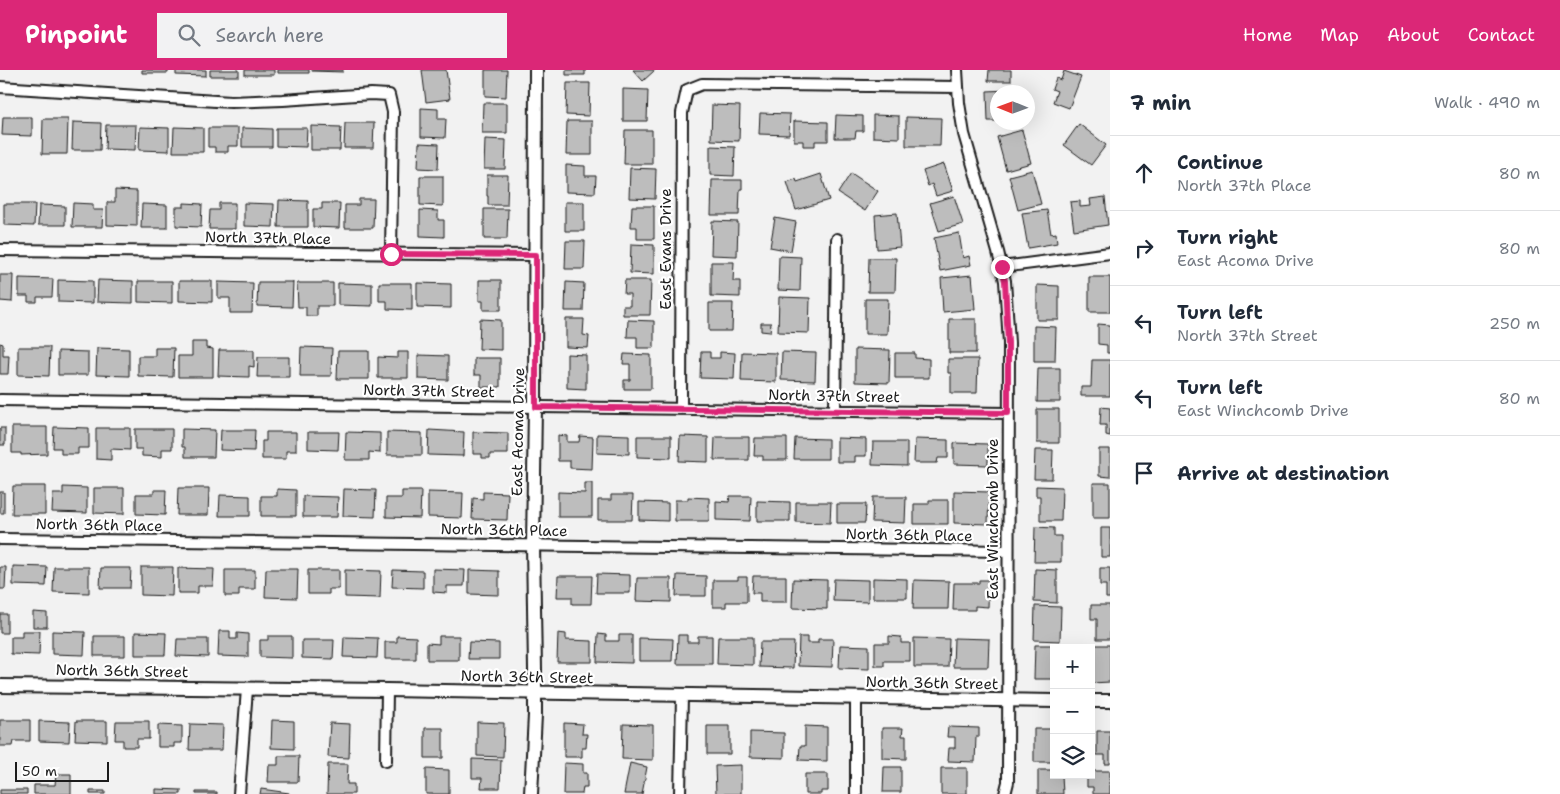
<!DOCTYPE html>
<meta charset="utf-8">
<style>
body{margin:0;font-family:"Shantell Sans",sans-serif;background:#f2f2f3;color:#1f2937}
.controls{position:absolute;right:15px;bottom:15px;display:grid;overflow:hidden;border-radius:0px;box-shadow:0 5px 20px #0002}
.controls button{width:45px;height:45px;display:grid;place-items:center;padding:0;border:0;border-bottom:1px solid #e0e1e3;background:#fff;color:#1f2937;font:25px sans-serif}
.compass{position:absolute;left:990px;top:15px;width:45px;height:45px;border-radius:50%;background:#fff;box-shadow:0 5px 20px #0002;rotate:271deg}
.scale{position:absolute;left:15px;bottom:12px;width:94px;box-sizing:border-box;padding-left:5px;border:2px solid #1c1c1c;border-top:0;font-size:14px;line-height:18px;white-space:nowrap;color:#1c1c1c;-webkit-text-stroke:4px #fff;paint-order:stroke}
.stop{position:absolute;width:15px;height:15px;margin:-11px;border:4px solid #db2777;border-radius:50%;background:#fff}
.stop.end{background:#db2777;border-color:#fff;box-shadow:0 1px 5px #0008}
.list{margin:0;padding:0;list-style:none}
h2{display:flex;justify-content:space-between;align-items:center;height:65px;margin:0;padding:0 20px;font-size:21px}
h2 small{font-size:16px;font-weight:400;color:#747a83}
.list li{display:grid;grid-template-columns:32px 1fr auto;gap:15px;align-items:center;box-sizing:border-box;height:75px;padding:0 20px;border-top:1px solid #e0e1e3}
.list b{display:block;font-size:19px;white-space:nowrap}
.list p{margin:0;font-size:16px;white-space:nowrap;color:#747a83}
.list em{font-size:16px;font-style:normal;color:#747a83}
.icon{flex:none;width:28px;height:28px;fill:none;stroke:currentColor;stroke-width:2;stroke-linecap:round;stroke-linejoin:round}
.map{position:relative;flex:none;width:1110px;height:724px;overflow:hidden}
header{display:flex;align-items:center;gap:30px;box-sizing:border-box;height:70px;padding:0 25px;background:#db2777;color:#fff}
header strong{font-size:24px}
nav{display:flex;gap:28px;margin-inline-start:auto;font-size:18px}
.search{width:350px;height:45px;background:#f2f2f3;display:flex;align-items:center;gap:12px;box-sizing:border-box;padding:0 18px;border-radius:0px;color:#747a83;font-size:19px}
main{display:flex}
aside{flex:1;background:#fff}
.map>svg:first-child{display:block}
</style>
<header>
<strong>Pinpoint</strong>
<div class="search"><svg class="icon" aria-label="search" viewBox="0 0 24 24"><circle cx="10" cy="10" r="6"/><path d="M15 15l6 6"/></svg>Search here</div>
<nav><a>Home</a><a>Map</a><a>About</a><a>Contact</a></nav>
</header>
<main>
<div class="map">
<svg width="1110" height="724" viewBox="0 0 1110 724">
<rect width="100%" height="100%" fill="#f2f2f2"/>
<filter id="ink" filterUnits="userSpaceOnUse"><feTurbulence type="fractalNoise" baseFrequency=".02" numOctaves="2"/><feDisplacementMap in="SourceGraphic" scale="10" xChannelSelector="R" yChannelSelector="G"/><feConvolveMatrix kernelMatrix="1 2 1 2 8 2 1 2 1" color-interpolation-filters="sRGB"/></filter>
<g filter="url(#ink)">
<path fill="#bdbdbd" stroke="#1c1c1c" d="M142,0h26v3h-26z
M176,0h30v6l-30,-1z
M210,0h29v6h-29z
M245,0h29v5h-29z
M278,0h31v3h-31z
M312,0h31v2l-31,-1z
M422,0h24l4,29 -24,3z
M485,0h22l-1,27 -21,-1z
M566,0h19v5h-19z
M633,0h22l-12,11z
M989,0h22v11h-23z
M1064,1l17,6 -12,31 -16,-6 4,-11 -5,-2 4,-11 5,2z
M567,13h23l-1,33 -23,-1z
M623,19l25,1 -1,31h-24z
M1008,20v2h-10v29h-10l-1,-30z
M483,33h24v30h-25z
M712,35l28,1 -1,35 -28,-1z
M421,38l17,1v10h8l-1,19 -24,-1z
M760,43l30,1 -1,21 -30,-1z
M836,45l27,1v15h-7l-1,7h-20z
M873,45l26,1v22l-26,-1z
M3,47h29v19l-30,-1z
M906,47l35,1 -1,28h-34z
M43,49h25l-1,35h-25z
M567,51h25v34h-26z
M794,51l34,1v19h-13v5h-12v-5h-9z
M73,52l28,1 -1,27h-28z
M345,53h29l-1,25h-29z
M1079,54l27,21 -15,20 -27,-20z
M106,55h30l-1,25 -30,-1z
M311,56l30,1 -1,23h-29z
M140,57l29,1v23l-30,-1z
M174,57l29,1v24h-30z
M208,58h30v18h-10v6h-13v-5h-7z
M242,58l30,1v18h-30z
M276,58h31l-1,19 -30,-1z
M625,60h27v34h-28z
M1022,60l9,33 -25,7 -9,-33z
M485,69l21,1 -1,29h-21z
M419,73l20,1 -1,25 -20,-1z
M710,76l25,1 -1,29 -24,-1z
M944,94l9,27 -17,5 -4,-12 -4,2 -5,-15z
M566,95l19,1v10h11l-1,17 -29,-1z
M630,98l26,1 -1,30 -26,-1z
M1032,100l9,34 -23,6 -9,-34z
M851,103l27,18 -13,20 -27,-18z
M821,104l8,26 -33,10 -9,-28 9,-3 1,3z
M487,105h21l-1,30h-19v-9h-1z
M420,106h23v30l-23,-1z
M712,110h30v9h-2l-1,26h-28z
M115,120l22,1v35l-30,-1v-23h8z
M954,126l9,28 -24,7 -9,-28z
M1105,127l3,28 -34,5 -4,-28 10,-1v6l11,-1 -1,-7z
M359,129h15l-1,29h-28v-23h14z
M279,130l29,1v26h-30z
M565,132h19v29h-19z
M73,133l20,1v6h10l-1,17h-30z
M184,133l18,1 -1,23 -25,-1v-19h8z
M219,133h16v26h-26l1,-19h9z
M244,133l30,1 -1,23 -29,-1z
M322,133h18l-1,25 -26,-1v-18h9z
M4,134h31l-1,22 -30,-1z
M142,134l25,1v23h-26z
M39,135l26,1v19h-27z
M632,136h22v33h-17v-12h-6z
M484,139h24l-1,30h-23z
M420,140l18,1v9h6v17l-24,-1z
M1047,140l4,24 5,-1 1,10 -29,5 -6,-35z
M897,143l3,34 -23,2 -2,-34z
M775,148l21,4 -5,29 -21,-4z
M712,151l26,1 -1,34 -26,-1z
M959,163l4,25 6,-2 2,9 -31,6 -6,-33z
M566,171h19l-1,28h-19z
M631,174l23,1v29l-24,-1z
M779,186l22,1 -1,34 -22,-1z
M869,188h27l-1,34h-27z
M711,192h23l-1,19h7v16l-29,-1z
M0,205h13l-1,27 -12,-1z
M972,205l3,34 -32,3 -2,-34z
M1089,207h21v35h-21z
M19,208l34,1 -1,18h-15v5h-9v-6h-9z
M58,210l35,1v22l-35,-1z
M98,210l35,1v22l-36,-1z
M479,210h22v30h-18v-9h-4z
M625,210h26l-1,35h-27v-9h7v-12h-6z
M138,211h34v22l-34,-1z
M179,211h33v21l-33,-1z
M218,212l35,1 -1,30h-22v-15h-12z
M258,212h35l-1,25 -35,-1z
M566,212l18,1 -1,28h-18z
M297,213h36v23h-16v10h-11v-9h-8z
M338,213l34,1v22l-34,-1z
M379,213h33v27l-25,-1v-8h-8z
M417,213l34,1v24l-34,-1z
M1037,215l22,1v34h-22z
M779,227l31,1 -1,35 -31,-1z
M865,229h23l-1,35h-22z
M709,233h24l-1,28h-23z
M480,249l21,1v30l-22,-1z
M566,249h18l-1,16 6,1 -1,12 -22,-1z
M949,249h27v34h-27z
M628,250l26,1v27h-17v-11h-10z
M761,253h10l-1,9 -9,-1z
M1098,254l12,1v28h-3v-8l-9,-1z
M1034,256l22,1 -1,34h-21z
M192,272h14v6l7,1v28h-35v-21h14z
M0,273l3,1v11h6l-1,19h-8z
M18,277h32l-1,29 -31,-1z
M301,277l31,1 -1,28h-31z
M97,278l32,1v27l-33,-1z
M155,278h19l-1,29 -35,-1v-20h17z
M855,279l35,1 -1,33 -34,-1z
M219,280h35v17l-5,-1v11l-31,-1z
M58,281l30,1v23h-30z
M338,281h31v28h-32z
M398,282h10v26h-30v-21l20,1z
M701,282h9v6h10v-6l15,1 -1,26 -34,-1z
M742,282l34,1v29l-35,-1z
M782,282l34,1 -1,28 -34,-1z
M895,283h20v5l14,1v19h-34z
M567,284l19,1v34l-19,-1z
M624,284l27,1v34h-27v-9h6v-16h-7z
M418,285l30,1v24l-30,-1z
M258,287h31v20h-32z
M474,288h26v29h-19v-12h-7z
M948,289h30l-1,34h-26v-20h-3z
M1092,290h18v36h-29v-9h10z
M1038,298h22v34h-23z
M1101,337l9,1v28l-4,-1v-10h-6z
M1037,339h22v34h-22z
M12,357h35v27l-26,1v-2h-9z
M54,357l35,1v20h-11v6h-17v-6h-8z
M0,358h5v17h-5z
M96,358h34v22l-19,-1v11l-15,-1z
M135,359h37v20h-10v8l-20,-1v-7h-7z
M182,359l33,1 -1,27h-29v-10h-3z
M221,360h34l-1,21 -34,-1z
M429,360l35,2 -1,24 -35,-1z
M266,362h30v19h-10v8h-24v-18h4z
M308,362h31l-1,18 -30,-1z
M346,362l34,1v20l-11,-1v8h-24z
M387,362l35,1v22h-35z
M473,362l35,1v21h-18v4h-8v-4h-9z
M597,364l32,1v19l-32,-1z
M558,365l9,1v6h12l1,-6 13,1 -1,32 -22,-1v-7h-12z
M637,366h34v22l-34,-1z
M680,366l28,1v25l-29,-1z
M715,367h34v23h-35z
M755,368h32v22h-24v-4h-9z
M795,368l33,1v20h-34z
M837,368l29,1v17h-11v6h-18z
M915,369l33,1v18h-10l-1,5h-23z
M873,372h34v24l-35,-1z
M954,373l34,1v21l-34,-1z
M1099,379h11v28l-11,-1z
M1035,380h18l-1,29h-18z
M585,413h7v34h-34v-25l27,1z
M1093,413h17v35h-17z
M13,416h32v28h-33z
M1036,416l26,1 -1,34h-21v-25h-4z
M63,417l24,1v25l-35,-1 1,-18h10z
M94,418h30v26l-30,-1z
M178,418h31l-1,27h-31z
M277,419l19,1v26h-35v-20h16z
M344,419l32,1 -1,27 -32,-1z
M154,420h12l-1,25 -29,-1v-20h18z
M402,421h19l-1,27 -34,-1v-19h16z
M954,421l35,1 -1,32 -34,-1z
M0,422h4v21h-4z
M428,422l35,1 -1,25 -34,-1z
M483,422l25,1 -1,27 -35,-1 1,-21 10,1z
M220,425l30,1v20h-31z
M611,425h22l-1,25h-34v-20h13z
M303,426l35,1 -1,20h-34z
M730,426h21l-1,25 -34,-1v-19l13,1z
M688,427l21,1v23h-34v-21h13z
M873,427h33l-1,26 -33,-1z
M929,430h19v24h-34v-20h15z
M757,431l33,1v19h-33z
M639,432l29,1v18l-29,-1z
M796,432h35l-1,21 -34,-1z
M837,434h29l-1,19h-28z
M1035,457l19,1v8h7v26h-27z
M1101,458h9v29h-9z
M13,496l34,1 -1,19 -33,-1z
M0,497h6l-1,22h-5z
M54,497h35v26l-36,-1z
M141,497h32l-1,29 -31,-1z
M101,498h30l-1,20h-30z
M178,498l36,1 -1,17h-15v7h-20z
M1100,498h10v30h-4v-13h-6z
M266,499h32l-1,29 -32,-1z
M433,499l32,1 -1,16h-17v7l-14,-1z
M1035,499l22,1v33l-23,-1z
M225,500h30v19h-16v7h-14z
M308,500h31v19h-10v5h-21z
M345,500l36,1 -1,27 -35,-1z
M393,500l30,1v17l-31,-1z
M469,500l30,1v24l-30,-1z
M597,504l33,1v18h-34z
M677,505l29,1v20h-30z
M558,506h34l-1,28h-19v-7h-15z
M753,506h33v26h-26v-9h-8z
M738,507h9v25h-21v5h-13v-27h25z
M637,508h34v24l-35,-1z
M873,508l34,1v19h-34z
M793,509l34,1v29l-35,-1z
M834,509l34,1v22l-35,-1z
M914,510l35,1 -1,28h-35z
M979,510h10l-1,27 -13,-1v4h-22l1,-27h25z
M1091,535h19v34h-13v-20h-6z
M1035,536l26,1 -1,34 -26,-1z
M33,542l14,1v14h-14z
M0,544h7v19h-7z
M22,561h18l-1,24 -28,-1v-17h11z
M52,561l33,1 -1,23 -32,-1z
M219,561h11v8h7v-6l11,1v23l-30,-1z
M135,562l31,1 -1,22h-30z
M558,563l8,1v6l26,1v21h-35z
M598,564l8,1v6h13v-6h13v28l-35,-1z
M678,565h9v7h11v-6h14v28h-35z
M94,566h31v20h-31z
M268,566h24v22l-32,-1v-17h8z
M397,566l19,1v22h-31v-17h12z
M439,566h20v24h-32v-17l12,1z
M889,566l12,1v6h9v18h-26v5h-9v-23h14z
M344,567l34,1 -1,20 -34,-1z
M718,567h35v28l-36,-1z
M799,567h8v6h11v-4h15l-1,28 -34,-1z
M639,568l34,1 -1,22h-33z
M914,568l35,1 -1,28h-34z
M954,568l35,1 -1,28h-35z
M177,569h31v18l-32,-1z
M302,570h32l-1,19 -31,-1z
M469,572l30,1v16h-31z
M760,572h34l-1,26 -34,-1z
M840,575l29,1v23l-30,-1z
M1035,575h24v3h-5v31h-20z
M1091,575h19v37l-19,1z
M0,650h30v21h-16l-1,5h-13z
M272,650l22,1v28l-23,-1z
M39,651l31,1 -1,20 -30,-1z
M76,651h31v20l-32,-1z
M116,651h33v18h-12v8h-14v-7h-8z
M477,652l27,1 -1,34 -26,-1z
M330,653l20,1 -1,34 -21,-1z
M564,653l19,1 -1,10h5l-1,14h-4v9h-18z
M190,654l33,1 -1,25h-33z
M623,654l30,1v35l-31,-1z
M158,655l24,1v17h-8v4h-16z
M707,656h23v28h-23z
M805,656l22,1v34l-28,-1 1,-14h5z
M948,657l31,1v9h-3l-1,25 -27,-1 1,-13h6v-11h-8z
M425,658h18v30h-18z
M882,658h21l-1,8h4v23l-24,-1z
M1034,659h19v33h-19z
M1097,661h13v33h-5v-9h-8z
M750,662l34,1v25l-34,-1z
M278,686h21l-1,26h-30l1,-17h9z
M472,689l29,1 -1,28h-19l1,-10h-10z
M564,693l19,1v9h4v14h-4l-1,7h-19z
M630,693l17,4 -5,27h-18z
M328,694h20l-1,20h7v10h-27z
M741,695v29h-25l-1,-28z
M884,697h17v25h-18z
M941,698h26v26h-26z
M426,699l23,1v24h-23z
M1038,700h16v5h8l1,19h-25z
M1091,701h19v23h-17v-7h-6v-12h4z
M56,704h15v20h-37v-9h21z
M805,704h23v17h-7v3h-16z
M156,719l25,1v4h-25z
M261,719l28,4v1h-29z
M0,720h27v4h-27z
M90,721h15v3h-15z
M196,722h21v2h-21z"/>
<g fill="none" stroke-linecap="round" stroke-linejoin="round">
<defs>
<path id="minor" d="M957,0l2,33 5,31 34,118 7,29 4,62 -1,439 -3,12
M0,17l231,15 52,-2 88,-6 18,1 4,17 -2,142
M0,180l536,5
M1002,197l108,-14
M0,330l1008,13
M681,339l1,-296 5,-23 15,-6 256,3
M835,341l2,-172
M0,469l1008,12
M856,628v96
M386,691l1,-71
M239,724l8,-105
M680,724l2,-98"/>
<path id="tertiary" d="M0,616l387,4 667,11
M1091,631h19
M531,724l4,-79v-46l-2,-124 2,-138 1,-337"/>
</defs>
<use href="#minor" stroke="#1c1c1c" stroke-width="14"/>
<use href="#tertiary" stroke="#1c1c1c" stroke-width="16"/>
<use href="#minor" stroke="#fff" stroke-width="10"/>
<use href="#tertiary" stroke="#fff" stroke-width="12"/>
</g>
</g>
<g fill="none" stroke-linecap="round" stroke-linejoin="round" filter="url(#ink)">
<path stroke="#db2777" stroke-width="6" d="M391,184l145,1v152l472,6v-70l-3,-62 -3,-14"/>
</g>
<g text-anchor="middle" stroke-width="4.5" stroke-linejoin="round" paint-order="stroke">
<g font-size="15" fill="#1c1c1c" stroke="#fff">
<text transform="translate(268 168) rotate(1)" y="5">North 37th Place</text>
<text transform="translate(666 179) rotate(-90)" y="5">East Evans Drive</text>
<text transform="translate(429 321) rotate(1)" y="5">North 37th Street</text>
<text transform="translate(834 326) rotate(1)" y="5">North 37th Street</text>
<text transform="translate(518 362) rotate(-89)" y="5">East Acoma Drive</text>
<text transform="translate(993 449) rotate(-90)" y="5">East Winchcomb Drive</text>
<text transform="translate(99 455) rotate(1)" y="5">North 36th Place</text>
<text transform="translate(504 460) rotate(1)" y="5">North 36th Place</text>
<text transform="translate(909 465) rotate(1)" y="5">North 36th Place</text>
<text transform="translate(122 601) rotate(1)" y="5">North 36th Street</text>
<text transform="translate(527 607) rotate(1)" y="5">North 36th Street</text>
<text transform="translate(932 613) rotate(1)" y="5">North 36th Street</text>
</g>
</g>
</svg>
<div class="controls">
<button>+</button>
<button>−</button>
<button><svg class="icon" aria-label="layers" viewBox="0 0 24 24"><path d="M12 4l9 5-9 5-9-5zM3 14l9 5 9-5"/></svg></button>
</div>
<svg class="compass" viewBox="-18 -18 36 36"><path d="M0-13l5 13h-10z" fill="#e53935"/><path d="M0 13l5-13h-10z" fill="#747a83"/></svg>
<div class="scale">50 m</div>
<div class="stop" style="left:391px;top:184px"></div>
<div class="stop end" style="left:1002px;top:197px"></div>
</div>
<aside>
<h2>7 min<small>Walk · 490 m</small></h2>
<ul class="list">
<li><svg class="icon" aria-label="ahead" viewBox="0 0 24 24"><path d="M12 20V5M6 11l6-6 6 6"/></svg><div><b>Continue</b><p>North 37th Place</p></div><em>80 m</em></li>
<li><svg class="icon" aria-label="right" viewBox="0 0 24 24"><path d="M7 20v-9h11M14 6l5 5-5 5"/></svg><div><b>Turn right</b><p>East Acoma Drive</p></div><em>80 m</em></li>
<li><svg class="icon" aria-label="left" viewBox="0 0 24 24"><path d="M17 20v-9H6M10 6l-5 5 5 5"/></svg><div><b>Turn left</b><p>North 37th Street</p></div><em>250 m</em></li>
<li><svg class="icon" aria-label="left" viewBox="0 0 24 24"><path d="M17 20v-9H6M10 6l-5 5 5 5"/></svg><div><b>Turn left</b><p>East Winchcomb Drive</p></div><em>80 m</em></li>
<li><svg class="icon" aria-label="arrive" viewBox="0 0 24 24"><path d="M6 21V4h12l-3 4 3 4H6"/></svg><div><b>Arrive at destination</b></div></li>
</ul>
</aside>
</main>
